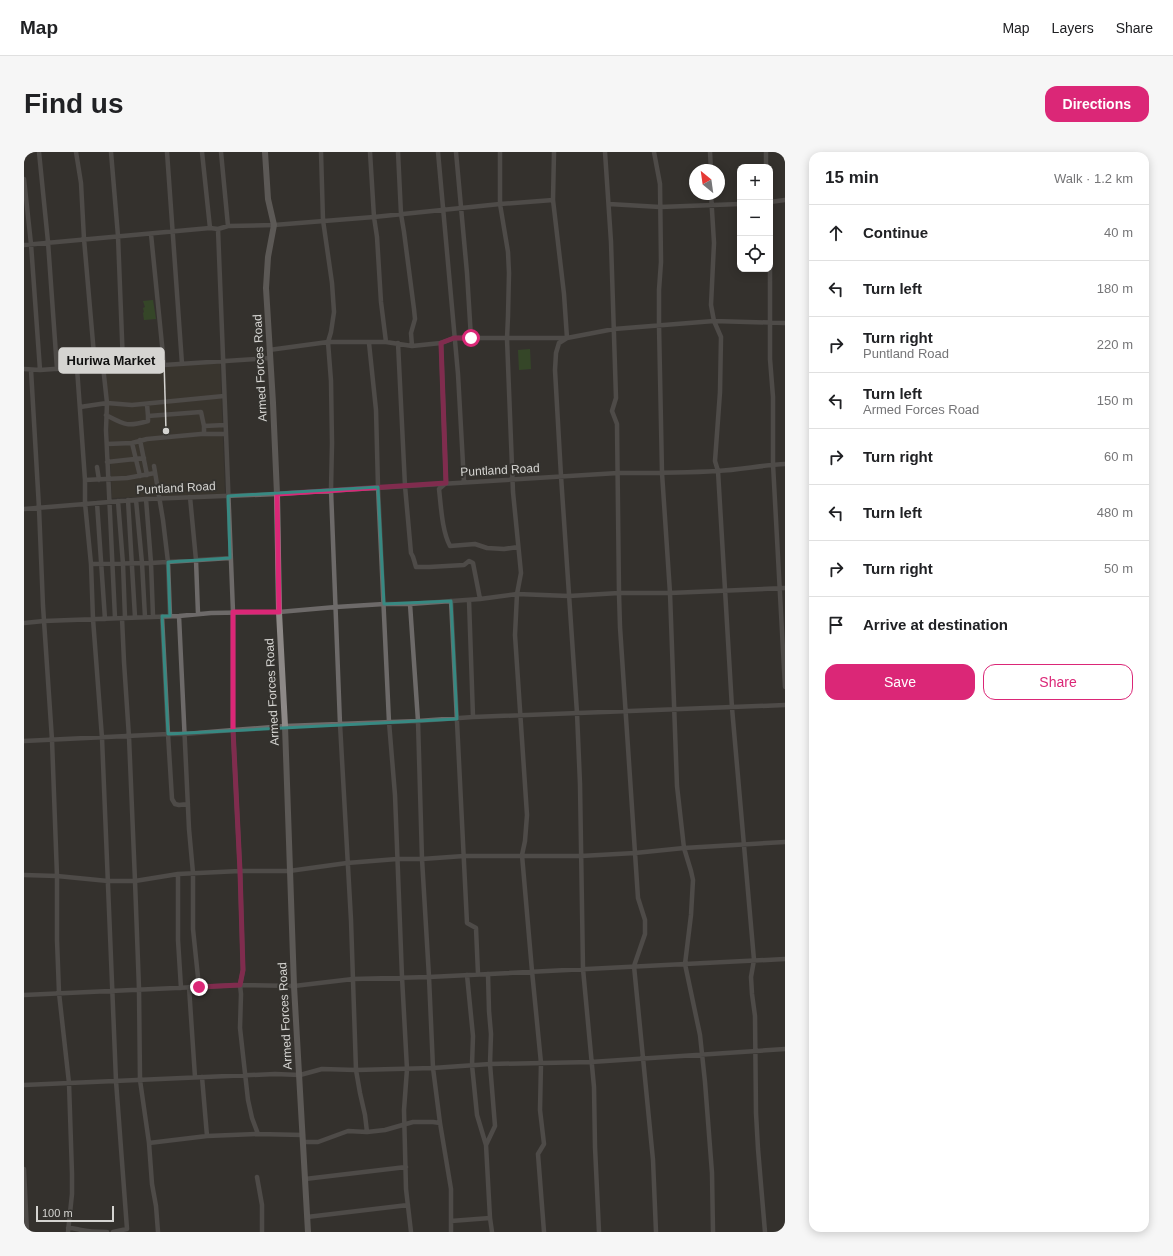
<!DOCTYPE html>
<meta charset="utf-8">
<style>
body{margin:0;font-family:Helvetica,sans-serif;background:#f6f6f6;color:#202124}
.controls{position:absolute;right:12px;top:12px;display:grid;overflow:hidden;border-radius:8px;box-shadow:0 2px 10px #0003}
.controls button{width:36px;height:36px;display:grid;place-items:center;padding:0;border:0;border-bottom:1px solid #e0e0e0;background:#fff;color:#202124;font:20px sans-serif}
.compass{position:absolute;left:665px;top:12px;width:36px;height:36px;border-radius:50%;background:#fff;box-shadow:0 2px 10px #0003;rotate:331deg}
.scale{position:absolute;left:12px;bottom:10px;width:78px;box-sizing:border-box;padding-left:4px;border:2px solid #d5d4d1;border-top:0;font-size:11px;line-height:14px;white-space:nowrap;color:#d5d4d1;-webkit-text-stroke:3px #34322e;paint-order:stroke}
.stop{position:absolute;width:12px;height:12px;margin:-9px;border:3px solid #db2777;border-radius:50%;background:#fff}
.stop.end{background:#db2777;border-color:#fff;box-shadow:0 1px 4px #0008}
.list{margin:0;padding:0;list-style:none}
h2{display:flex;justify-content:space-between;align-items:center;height:52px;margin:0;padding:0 16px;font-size:17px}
h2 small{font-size:13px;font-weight:400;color:#757577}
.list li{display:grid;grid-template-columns:26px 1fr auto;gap:12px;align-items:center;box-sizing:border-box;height:56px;padding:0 16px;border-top:1px solid #e0e0e0}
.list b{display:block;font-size:15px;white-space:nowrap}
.list p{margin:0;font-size:13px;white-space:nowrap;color:#757577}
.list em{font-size:13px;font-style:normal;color:#757577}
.actions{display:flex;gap:8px;padding:12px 16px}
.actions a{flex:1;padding:9px 0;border:1px solid #db2777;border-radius:12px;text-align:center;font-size:14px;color:#db2777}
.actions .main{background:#db2777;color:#fff}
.icon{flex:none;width:22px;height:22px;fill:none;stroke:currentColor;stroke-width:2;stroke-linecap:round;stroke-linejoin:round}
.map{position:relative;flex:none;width:761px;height:1080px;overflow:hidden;border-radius:12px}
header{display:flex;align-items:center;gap:24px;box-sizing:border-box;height:56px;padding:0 20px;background:#fff;border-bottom:1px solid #e0e0e0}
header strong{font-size:19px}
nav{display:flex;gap:22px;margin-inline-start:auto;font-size:14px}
.intro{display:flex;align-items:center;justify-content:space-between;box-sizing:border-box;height:96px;padding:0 24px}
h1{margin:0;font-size:28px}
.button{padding:10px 18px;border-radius:12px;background:#db2777;color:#fff;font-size:14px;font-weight:700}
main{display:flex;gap:24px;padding:0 24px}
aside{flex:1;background:#fff;border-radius:12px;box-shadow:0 2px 10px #0003}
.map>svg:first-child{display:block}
</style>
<header>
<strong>Map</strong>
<nav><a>Map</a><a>Layers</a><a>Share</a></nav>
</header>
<div class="intro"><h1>Find us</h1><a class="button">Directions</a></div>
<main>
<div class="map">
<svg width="761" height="1080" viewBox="0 0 761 1080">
<rect width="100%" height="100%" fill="#34322e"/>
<path fill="#3f3a30" d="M196,211l5,131 -113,4 -6,-129z"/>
<path fill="#356123" d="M129,148l3,19 -12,1 -1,-7 1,-1 -1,-4 2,-1 -2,-6z
M506,197l1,20 -12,1 -1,-20z"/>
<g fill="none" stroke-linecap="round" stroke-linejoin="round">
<path stroke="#6d6a69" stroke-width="4.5" d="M15,0l9,90 9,127
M52,0l5,31 3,56 11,127
M87,0l7,84 5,128
M143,0l15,212
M178,0l8,76
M197,0l7,74
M297,0l2,68 9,63 2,29 -3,20 -3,10 3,39 1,62 -1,47 9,234 11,196 5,150 4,23 5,22 2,17
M346,0l4,65 3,20 4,65 5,40
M374,0l3,62 3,18 10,77 1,10 -4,14 1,13
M414,0l20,222 6,108
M432,0l11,121 4,65
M476,0v52l8,48 1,21 -1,43 -1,23 6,153 8,81 -4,21 -2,41 12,180 -2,26 -3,14 10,116 9,92 -1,47 4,34 -6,10 6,78
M530,0l-1,48 11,94 3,44 -8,5 -3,10 -1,17 6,106 16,237 3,71 3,185 11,118 1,60 4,85
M581,0l6,90 5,156 -4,13 5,13 2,169 1,34 18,271 7,22v14l-11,32 19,194 3,72
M630,0l6,32 1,78 -2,28v35l3,148 8,120 7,193 7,62 7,23 2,9 -2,35 -6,49 15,71 5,47 7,91 1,59
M686,0l1,18
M742,0v15
M0,27l7,65 9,126
M687,42l3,49 -3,62 3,16 7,16 -1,55 -5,69 3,10 14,237 22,252 -3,17 1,17 3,22 1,97 2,36 7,83
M746,50l15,-2
M585,52l51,3 80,-3
M194,77l15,383v118l7,141 3,99 -3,15 1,9 -1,34 8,72 4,18 6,16
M127,82l13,131
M0,93l186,-17 8,1 10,-3 46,-1 100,-8 126,-13 53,-4
M746,116v91l3,38v67l12,223
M345,191l7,67 2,77 11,235 6,73 7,182 5,92 -3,41 2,79 5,43
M374,191l7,143 6,67c3,4 3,8 5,14h13l35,-2 5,-4 4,2 7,36
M417,191l5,140 -7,6c2,17 3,42 11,57l25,-2 12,4 17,1 14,-2
M245,198l59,-8h58l26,4 29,-3 13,-5h113l47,-9 100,-8 71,2
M79,214l4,37 -1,27 9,188
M53,216l8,112v23l6,61 2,55 9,119 14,343 11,148 -14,3
M0,217l16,1 83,-6 41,1 106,-7
M7,218l8,138 4,98 9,134 5,136v64l2,53 10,90 3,91v20l-4,38
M123,252l1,12
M56,255l27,-4 25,2 92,-9
M82,263c19,10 21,12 42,6v-5l53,-4 3,14v8
M180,274l21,-1
M116,288l7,35
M108,291l8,33
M83,292l25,-1 15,-4 54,-5h25
M83,310l37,-4
M130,314l9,54 5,42 2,54
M73,315l2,13
M61,328l42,-2 28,-5
M166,345l6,63 2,54
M122,347l5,64 2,53
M104,348l7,117
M112,348l6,63 3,54
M94,349l5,63 2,54
M73,351l8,116
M0,357l122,-10 131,-5 341,-21c33,0 66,0 99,-2 23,-1 45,-6 68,-7
M67,412l60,-1 79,-5
M445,448l4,117
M427,449l16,322 9,5 2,46
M386,452l8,117 4,138 7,118 4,91 7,55 11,66v43
M138,464l6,118 4,65 3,5 4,1 9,-1
M155,464l10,213 4,44v56l6,58
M98,466l2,44 5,75 6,144 4,108 1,91 9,63 3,41 4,22 2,26
M0,471l20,-2 135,-5 32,-3 68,-1 57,-5 48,-3h26l70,-5 37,-5 52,2 50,-3h51l115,-5
M0,589l144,-7h17l48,-4 52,-4 133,-5 55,-4 312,-12
M154,722v66l3,48
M0,723l33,1 51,5h27l43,-7 62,-3h49l58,-8 50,-4h25l42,-3h117l54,-3 49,-5 101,-6
M464,822l1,37 2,23 -1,30 5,62 -9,19 4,73 2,14
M443,823l6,61 -1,29 5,50 9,30
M165,835l6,90
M0,843l216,-10 54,1 59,-7 76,-2 356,-18
M178,925l5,59
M0,933l251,-11 25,1 22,-6 34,1 77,-2 57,-4 101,-2 194,-13
M279,990h15l30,-11 19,1 18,-2 28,-8h20l7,1
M125,991l58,-7 51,-2 45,1
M0,1017l3,63
M233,1025l5,28v27
M281,1027l101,-12
M283,1065l101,-12
M427,1069l39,-3
M44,1076c5,0 8,1 13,2 8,2 17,2 26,2"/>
<path stroke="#8d8987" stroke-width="6" d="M241,0l3,47 6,26 -6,32 -2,31 7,115 4,91 2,118 6,114 9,260 14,246"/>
</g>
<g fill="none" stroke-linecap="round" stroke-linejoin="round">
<path stroke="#db2777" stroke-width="5" d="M175,835l41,-2 3,-15 -3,-99 -7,-141v-118h46l-2,-118 169,-11 -5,-140 13,-5h17"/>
</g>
<path d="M0 0H761V1080H0ZM354,335l6,117 67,-3 6,118 -289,15 -6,-118h8l-2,-54 62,-4 -2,-62z" fill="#34322e" fill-opacity=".55" fill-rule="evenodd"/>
<path fill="none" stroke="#378982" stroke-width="3" stroke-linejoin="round" d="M354,335l6,117 67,-3 6,118 -289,15 -6,-118h8l-2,-54 62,-4 -2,-62z"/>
<g text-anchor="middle" stroke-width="4" stroke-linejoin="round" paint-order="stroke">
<g font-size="12" fill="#d5d4d1" stroke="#34322e">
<text transform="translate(236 216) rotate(-93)" y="4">Armed Forces Road</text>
<text transform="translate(476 318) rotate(-3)" y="4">Puntland Road</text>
<text transform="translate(152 336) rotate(-3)" y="4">Puntland Road</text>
<text transform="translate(248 540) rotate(-93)" y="4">Armed Forces Road</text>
<text transform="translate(261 864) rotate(-93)" y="4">Armed Forces Road</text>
</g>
</g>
<path fill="none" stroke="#d5d4d1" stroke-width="1.5" d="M142 279L140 208"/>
<circle fill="#d5d4d1" stroke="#34322e" stroke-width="1.5" cx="142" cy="279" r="4"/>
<rect fill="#d5d4d1" stroke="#d5d4d1" stroke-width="1.5" x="35" y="196" width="105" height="25" rx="4"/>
<g font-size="13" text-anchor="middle" font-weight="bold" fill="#111">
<text x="87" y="213">Huriwa Market</text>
</g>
</svg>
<div class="controls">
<button>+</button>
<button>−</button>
<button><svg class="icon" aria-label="locate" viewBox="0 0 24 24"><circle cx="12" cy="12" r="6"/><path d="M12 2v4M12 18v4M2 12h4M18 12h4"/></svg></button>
</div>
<svg class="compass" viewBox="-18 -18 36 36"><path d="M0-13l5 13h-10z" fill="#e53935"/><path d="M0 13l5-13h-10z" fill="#757577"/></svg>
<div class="scale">100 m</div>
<div class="stop" style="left:447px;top:186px"></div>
<div class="stop end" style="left:175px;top:835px"></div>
</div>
<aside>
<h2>15 min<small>Walk · 1.2 km</small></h2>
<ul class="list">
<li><svg class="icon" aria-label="ahead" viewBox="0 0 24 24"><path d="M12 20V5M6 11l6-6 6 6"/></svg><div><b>Continue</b></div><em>40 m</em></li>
<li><svg class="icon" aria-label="left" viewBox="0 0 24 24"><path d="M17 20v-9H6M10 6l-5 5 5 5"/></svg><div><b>Turn left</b></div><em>180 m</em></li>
<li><svg class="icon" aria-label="right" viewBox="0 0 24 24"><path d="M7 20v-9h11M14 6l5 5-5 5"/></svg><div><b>Turn right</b><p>Puntland Road</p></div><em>220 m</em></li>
<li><svg class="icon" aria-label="left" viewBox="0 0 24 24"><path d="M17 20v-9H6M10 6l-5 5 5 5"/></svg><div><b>Turn left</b><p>Armed Forces Road</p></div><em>150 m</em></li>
<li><svg class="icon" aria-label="right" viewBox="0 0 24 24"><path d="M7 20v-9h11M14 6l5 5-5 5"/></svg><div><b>Turn right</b></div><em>60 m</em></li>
<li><svg class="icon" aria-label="left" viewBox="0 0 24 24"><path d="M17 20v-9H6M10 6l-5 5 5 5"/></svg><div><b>Turn left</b></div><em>480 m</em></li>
<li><svg class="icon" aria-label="right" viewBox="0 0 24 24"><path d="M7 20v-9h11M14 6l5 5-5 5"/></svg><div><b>Turn right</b></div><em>50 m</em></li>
<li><svg class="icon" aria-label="arrive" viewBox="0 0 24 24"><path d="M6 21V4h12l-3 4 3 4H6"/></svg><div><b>Arrive at destination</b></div></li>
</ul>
<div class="actions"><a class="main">Save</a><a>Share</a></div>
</aside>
</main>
